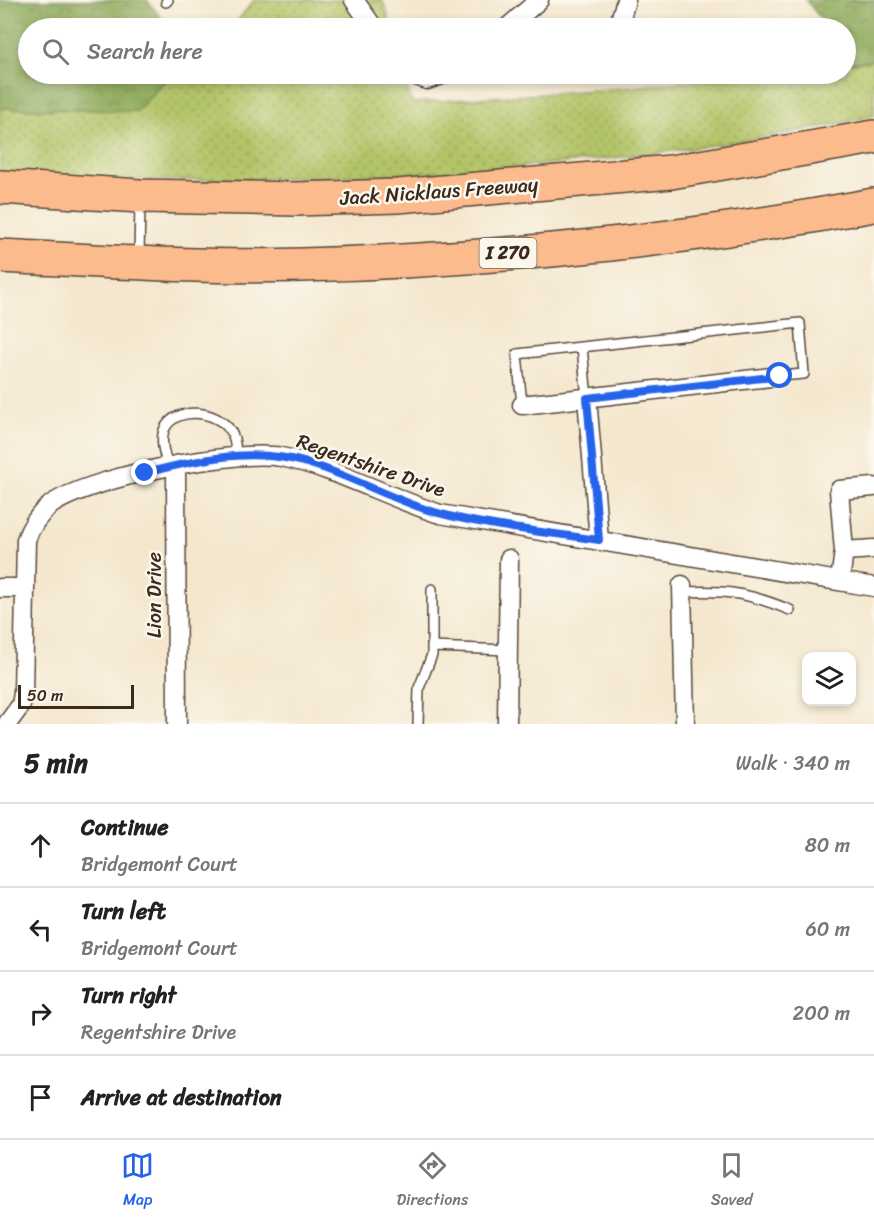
<!DOCTYPE html>
<meta charset="utf-8">
<style>
body{margin:0;font-family:Sriracha,sans-serif;background:#f6f6f6;color:#222}
.controls{position:absolute;right:18px;bottom:18px;display:grid;overflow:hidden;border-radius:12px;box-shadow:0 3px 9px #0003}
.controls button{width:54px;height:54px;display:grid;place-items:center;padding:0;border:0;border-bottom:2px solid #e0e0e0;background:#fff;color:#222;font:30px sans-serif}
.scale{position:absolute;left:18px;bottom:15px;width:116px;box-sizing:border-box;padding-left:6px;border:3px solid #3b2a1e;border-top:0;font-size:16px;line-height:21px;white-space:nowrap;color:#3b2a1e;-webkit-text-stroke:4px #fbf7ec;paint-order:stroke}
.stop{position:absolute;width:18px;height:18px;margin:-14px;border:4px solid #2563eb;border-radius:50%;background:#fff}
.stop.end{background:#2563eb;border-color:#fff;box-shadow:0 2px 6px #0008}
.list{margin:0;padding:0;list-style:none}
h2{display:flex;justify-content:space-between;align-items:center;height:78px;margin:0;padding:0 24px;font-size:26px}
h2 small{font-size:20px;font-weight:400;color:#767676}
.list li{display:grid;grid-template-columns:39px 1fr auto;gap:18px;align-items:center;box-sizing:border-box;height:84px;padding:0 24px;border-top:2px solid #e0e0e0}
.list b{display:block;font-size:22px;white-space:nowrap}
.list p{margin:0;font-size:20px;white-space:nowrap;color:#767676}
.list em{font-size:20px;font-style:normal;color:#767676}
.icon{flex:none;width:33px;height:33px;fill:none;stroke:currentColor;stroke-width:2;stroke-linecap:round;stroke-linejoin:round}
.map{position:relative;flex:none;width:874px;height:724px;overflow:hidden}
.search{position:absolute;background:#fff;box-shadow:0 3px 9px #0003;left:18px;right:18px;top:18px;height:66px;display:flex;align-items:center;gap:15px;box-sizing:border-box;padding:0 21px;border-radius:33px;color:#767676;font-size:22px}
.sheet{height:414px;background:#fff}
nav{display:flex;justify-content:space-around;align-items:center;box-sizing:border-box;height:84px;border-top:2px solid #e0e0e0;background:#fff;font-size:16px;color:#767676}
nav a{display:grid;justify-items:center;gap:3px}
nav .on{color:#2563eb}
.map>svg:first-child{display:block}
</style>
<div class="map">
<svg width="874" height="724" viewBox="0 0 874 724">
<defs>
<pattern id="grass-dots" width="8" height="8" patternUnits="userSpaceOnUse" patternTransform="scale(1.5)"><rect width="8" height="8" fill="#b3c467"/><path d="M2 2h.1M6 6h.1" fill="none" stroke="#939f54" stroke-width="1.8" stroke-linecap="round"/></pattern>
<pattern id="forest-crowns" width="20" height="18" patternUnits="userSpaceOnUse" patternTransform="scale(1.5)"><rect width="20" height="18" fill="#8eaa5c"/><path d="M2 6a3 3 0 1 1 6 0M12 15a3 3 0 1 1 6 0" fill="none" stroke="#758b4b"/></pattern>
</defs>
<rect width="100%" height="100%" fill="#fbf7ec"/>
<filter id="ink" filterUnits="userSpaceOnUse"><feTurbulence type="fractalNoise" baseFrequency=".0167" numOctaves="2"/><feDisplacementMap in="SourceGraphic" scale="12" xChannelSelector="R" yChannelSelector="G"/><feConvolveMatrix kernelMatrix="1 2 1 2 8 2 1 2 1" color-interpolation-filters="sRGB"/></filter>
<filter id="wash" filterUnits="userSpaceOnUse"><feTurbulence type="fractalNoise" baseFrequency=".008" numOctaves="4" result="noise"/><feDisplacementMap in="SourceGraphic" scale="24" xChannelSelector="R" yChannelSelector="G"/><feGaussianBlur stdDeviation="1.35" result="paint"/><feColorMatrix in="noise" values="0 0 0 0 0 0 0 0 0 0 0 0 0 0 0 0 0 1.4 0 .05"/><feComposite in="paint" operator="in"/></filter>
<g filter="url(#wash)">
<rect width="100%" height="100%" fill="#f4e7ce"/>
<path fill="url(#grass-dots)" stroke="#777742" stroke-width="1.5" d="M254,0h127l4,6 6,22h-163l5,-1z
M874,60v56c-179,40 -365,55 -548,61 -108,4 -218,6 -326,-4v-65l137,3 34,-37h233l8,29 211,-15 140,-14h83v-10z"/>
<path fill="url(#forest-crowns)" stroke="#646a3d" stroke-width="1.5" d="M0,0h147l22,28h-141v46h143l-34,37 -137,-3z
M806,0h68v60l-28,4v-36h-18z"/>
</g>
<g filter="url(#ink)">
<g fill="none" stroke-linecap="round" stroke-linejoin="round">
<defs>
<path id="service" d="M166,2l2,-2
M139,257l1,-55
M582,347l5,51
M522,405l-5,-51 283,-31 4,51 -24,2
M168,467c-3,-11 -8,-25 -4,-37 12,-27 60,-19 69,6 3,6 2,13 3,19
M683,592c45,-2 65,1 107,18
M432,647l76,3
M418,724l1,-36 13,-33v-66"/>
<path id="minor" d="M354,0l20,28
M507,28l32,-28
M618,28l8,-28
M411,74l16,6 18,-6
M587,398l12,142
M522,405l258,-29
M176,465l1,259
M844,551l30,-2
M840,581l4,-30 -5,-61 35,-3
M682,585l3,139
M0,588h23
M7,724l14,-19 2,-12 3,-153c5,-15 13,-26 26,-36 40,-27 181,-55 229,-47 50,9 108,41 159,57l434,73
M507,724l2,-165"/>
<path id="motorway" d="M0,187l140,9 156,3 102,-3 273,-24 203,-35
M0,256c101,5 202,12 303,9 191,-5 383,-25 571,-60"/>
</defs>
<use href="#service" stroke="#574638" stroke-width="12"/>
<use href="#minor" stroke="#574638" stroke-width="21"/>
<use href="#motorway" stroke="#574638" stroke-width="36"/>
<use href="#service" stroke="#fff" stroke-width="9"/>
<use href="#minor" stroke="#fff" stroke-width="18"/>
<use href="#motorway" stroke="#fbbb8c" stroke-width="33"/>
</g>
</g>
<g fill="none" stroke-linecap="round" stroke-linejoin="round" filter="url(#ink)">
<path stroke="#2563eb" stroke-width="8" d="M145,473c44,-11 89,-22 134,-16 54,7 106,42 159,56 52,14 108,19 161,27l-12,-142 193,-22"/>
</g>
<g text-anchor="middle" stroke-width="5" stroke-linejoin="round" paint-order="stroke">
<rect fill="#fbf7ec" stroke="#75685c" stroke-width="1.5" x="479.5" y="238" width="57" height="30" rx="4.5"/>
<g font-size="18" font-weight="bold" fill="#3b2a1e">
<text x="508" y="259">I 270</text>
</g>
<g font-size="20" fill="#3b2a1e" stroke="#fbf7ec">
<text transform="translate(439 191) rotate(-4)" y="7">Jack Nicklaus Freeway</text>
<text transform="translate(371 465) rotate(19)" y="7">Regentshire Drive</text>
<text transform="translate(154 595) rotate(-90)" y="7">Lion Drive</text>
</g>
</g>
</svg>
<div class="controls">
<button><svg class="icon" aria-label="layers" viewBox="0 0 24 24"><path d="M12 4l9 5-9 5-9-5zM3 14l9 5 9-5"/></svg></button>
</div>
<div class="scale">50 m</div>
<div class="stop" style="left:780px;top:376px"></div>
<div class="stop end" style="left:145px;top:473px"></div>
<div class="search"><svg class="icon" aria-label="search" viewBox="0 0 24 24"><circle cx="10" cy="10" r="6"/><path d="M15 15l6 6"/></svg>Search here</div>
</div>
<section class="sheet">
<h2>5 min<small>Walk · 340 m</small></h2>
<ul class="list">
<li><svg class="icon" aria-label="ahead" viewBox="0 0 24 24"><path d="M12 20V5M6 11l6-6 6 6"/></svg><div><b>Continue</b><p>Bridgemont Court</p></div><em>80 m</em></li>
<li><svg class="icon" aria-label="left" viewBox="0 0 24 24"><path d="M17 20v-9H6M10 6l-5 5 5 5"/></svg><div><b>Turn left</b><p>Bridgemont Court</p></div><em>60 m</em></li>
<li><svg class="icon" aria-label="right" viewBox="0 0 24 24"><path d="M7 20v-9h11M14 6l5 5-5 5"/></svg><div><b>Turn right</b><p>Regentshire Drive</p></div><em>200 m</em></li>
<li><svg class="icon" aria-label="arrive" viewBox="0 0 24 24"><path d="M6 21V4h12l-3 4 3 4H6"/></svg><div><b>Arrive at destination</b></div></li>
</ul>
</section>
<nav>
<a class="on"><svg class="icon" aria-label="map" viewBox="0 0 24 24"><path d="M3 6l6-2 6 2 6-2v14l-6 2-6-2-6 2zM9 4v14M15 6v14"/></svg>Map</a>
<a><svg class="icon" aria-label="directions" viewBox="0 0 24 24"><path d="M12 3l9 9-9 9-9-9zM9 14v-3h6M13 9l2 2-2 2"/></svg>Directions</a>
<a><svg class="icon" aria-label="saved" viewBox="0 0 24 24"><path d="M7 4h10v16l-5-4-5 4z"/></svg>Saved</a>
</nav>
